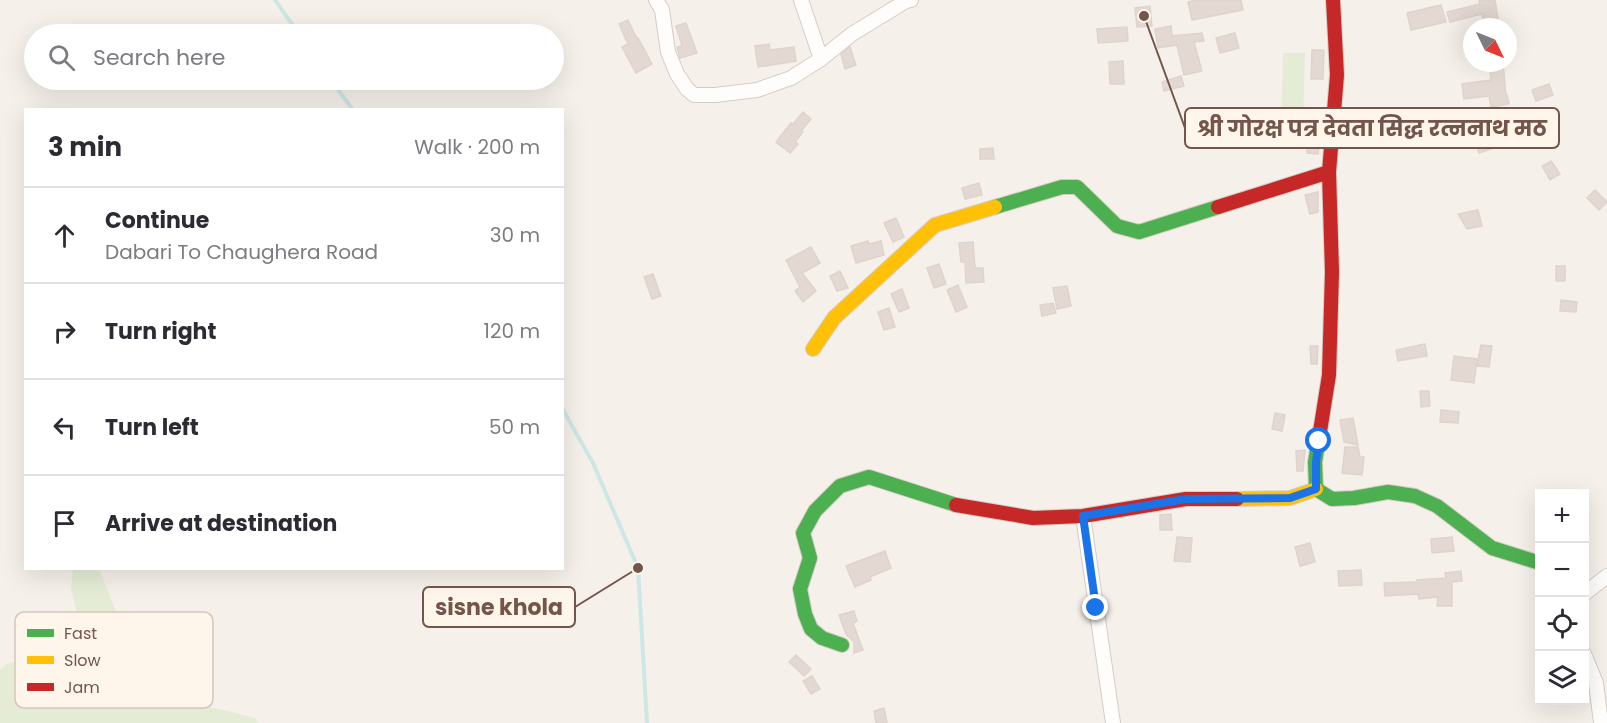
<!DOCTYPE html>
<meta charset="utf-8">
<style>
body{margin:0;font-family:Poppins,"Noto Sans Devanagari",sans-serif;background:#f2f2f3;color:#2b2b33}
.controls{position:absolute;right:18px;bottom:18px;display:grid;overflow:hidden;border-radius:0px;box-shadow:0 6px 24px #0002}
.controls button{width:54px;height:54px;display:grid;place-items:center;padding:0;border:0;border-bottom:2px solid #e1e1e2;background:#fff;color:#2b2b33;font:30px sans-serif}
.compass{position:absolute;left:1463px;top:18px;width:54px;height:54px;border-radius:50%;background:#fff;box-shadow:0 6px 24px #0002;rotate:133deg}
.stop{position:absolute;width:18px;height:18px;margin:-14px;border:4px solid #1a73e8;border-radius:50%;background:#fff}
.stop.end{background:#1a73e8;border-color:#fff;box-shadow:0 2px 6px #0008}
.list{margin:0;padding:0;list-style:none}
h2{display:flex;justify-content:space-between;align-items:center;height:78px;margin:0;padding:0 24px;font-size:26px}
h2 small{font-size:20px;font-weight:400;color:#7c7c81}
.list li{display:grid;grid-template-columns:39px 1fr auto;gap:18px;align-items:center;box-sizing:border-box;height:96px;padding:0 24px;border-top:2px solid #e1e1e2}
.list b{display:block;font-size:22px;white-space:nowrap}
.list p{margin:0;font-size:20px;white-space:nowrap;color:#7c7c81}
.list em{font-size:20px;font-style:normal;color:#7c7c81}
.icon{flex:none;width:33px;height:33px;fill:none;stroke:currentColor;stroke-width:2;stroke-linecap:round;stroke-linejoin:round}
.map{position:relative;flex:none;width:1607px;height:723px;overflow:hidden}
.search{position:absolute;background:#fff;box-shadow:0 6px 24px #0002;left:24px;top:24px;width:540px;height:66px;display:flex;align-items:center;gap:15px;box-sizing:border-box;padding:0 21px;border-radius:33px;color:#7c7c81;font-size:22px}
.panel{position:absolute;background:#fff;box-shadow:0 6px 24px #0002;left:24px;top:108px;width:540px;height:462px;border-radius:0px}
.map>svg:first-child{display:block}
</style>
<div class="map">
<svg width="1607" height="723" viewBox="0 0 1607 723">
<rect width="100%" height="100%" fill="#f6f0ea"/>
<path fill="#e5ecd5" d="M1283,53h22l-2,74 -22,-1z
M73,569h26l26,65 55,67 48,10 27,7 4,5h-259v-53l7,-6 64,-23 11,-9 -11,-43z"/>
<g fill="none" stroke-linecap="round" stroke-linejoin="round">
<path stroke="#cce7e6" stroke-width="4" d="M275,0l24,34
M331,80l22,30
M562,408l31,55 45,105 9,155"/>
</g>
<path fill="#e3d8d2" stroke="#dfd3cd" stroke-width="1.5" d="M1197,0h44l2,10 -51,10 -4,-18z
M1479,0h16l4,27h-15l-2,-13 -32,8 -3,-10 33,-8z
M1441,5l5,17 -35,8 -4,-17z
M1150,6l2,20 -15,1 -2,-19z
M628,20l9,19 1,-1 14,26 -16,9 -14,-26 6,-3 -9,-20z
M686,23l11,30 -17,5 -3,-11 5,-1 -6,-20z
M1171,26l1,10 30,-3 2,8 -10,1 8,29 -18,4 -7,-30 -19,3 -3,-19z
M1127,27l1,14 -30,2 -1,-14z
M1235,33l4,15 -19,5 -4,-15z
M769,44l1,6 24,-3 2,14 -38,6 -3,-21z
M850,47l6,18 -11,4 -4,-15z
M1312,50h12l-1,29h-12z
M1123,61l1,23h-14l-1,-22z
M1489,63h14l3,32h1l2,9 -18,3 -2,-11 -25,3 -2,-15 29,-4z
M1181,76l3,10 -20,5 -2,-9z
M1549,84l4,11 -17,6 -4,-11z
M803,112l8,7 -10,12 2,1 -8,10 3,2 -8,9 -14,-11 15,-19 2,1z
M1309,114l13,1 -4,39 -11,-1z
M1501,131l4,13 -26,9 -4,-13z
M993,148l1,11h-14v-10z
M1551,161l9,13 -10,6 -8,-14z
M979,183l3,12 -17,4 -3,-11z
M1595,190l12,12 -8,8 -12,-12z
M1318,192v20l-8,2 -5,-19z
M1478,210l4,16 -15,3 -9,-15z
M896,218l8,19 -11,5 -9,-19z
M868,241l1,3 12,-3 3,14 -28,8 -5,-17z
M973,242l2,26h8l1,14 -18,1 -1,-21h-4l-2,-19z
M811,247l9,16 -18,10 14,18 -13,11 -8,-11 5,-4 -14,-27z
M939,264l7,20 -12,4 -7,-20z
M1556,266h9v15h-9z
M840,271l8,17 -11,3 -7,-15z
M653,274l8,22 -9,3 -8,-22z
M958,285l9,22 -11,5 -9,-22z
M1067,286l4,20 -14,3 -4,-21z
M902,289l7,19 -10,4 -8,-18z
M1561,300l16,2 -1,10 -16,-1z
M1053,303l3,10 -14,3 -2,-11z
M889,308l6,19 -11,3 -6,-18z
M1425,344l2,12 -29,5 -2,-11z
M1481,345l11,1 -3,21 -12,-1z
M1310,346h8l-1,18h-6z
M1454,356l23,3 -3,24 -23,-3z
M1420,391h9l1,15 -9,1z
M1441,410l18,2 -1,11 -18,-1z
M1275,413l10,2 -3,16 -10,-2z
M1353,418l5,27 -14,-3 -4,-22z
M1345,447h13l2,10h4l-2,18 -20,-2z
M1305,450l-2,21h-6l-1,-20z
M1171,514l1,16h-12v-15z
M1177,537l15,1 -2,24 -16,-1z
M1452,537l2,14 -22,2 -1,-14z
M1310,543l5,19 -15,4 -5,-19z
M885,551l6,17 -21,9 1,3 -16,7 -9,-21z
M1361,570l1,15 -23,1 -1,-15z
M1461,571l1,10 -10,1v24h-15l1,-9 -19,2 -1,-5 -33,2 -1,-13 33,-1v-2l29,-2 -1,-5z
M854,611l3,10 -4,2 10,27 -9,3v-11l-8,-8 -7,-19z
M796,655l15,14 -7,7 -15,-14z
M812,676l8,13 -9,5 -8,-13z
M884,708l3,15h-11l-2,-12z"/>
<g fill="none" stroke-linecap="round" stroke-linejoin="round">
<defs>
<path id="street" d="M656,0l6,10 6,42 9,22 10,15 7,6h21l42,-5 34,-12 30,-19 31,-25 54,-33 5,-1
M801,0l20,59
M1083,516l30,207
M1584,594l23,-18
M1584,654l12,29 5,40"/>
<path id="fast" d="M995,207l67,-20h15l40,39 22,6 79,-25
M1318,444l-3,18 1,27 16,10 22,-1 34,-6 27,4 22,10 55,42 48,15
M842,645l-20,-7 -11,-9 -6,-15 -5,-25 10,-31 -7,-25 12,-22 25,-25 29,-9 87,28"/>
<path id="slow" d="M813,349l21,-31 101,-93 60,-18
M1237,499l53,-1 26,-9"/>
<path id="jam" d="M1218,207l111,-35
M1318,444l11,-69 3,-103 -3,-100 8,-97 -4,-75
M956,505l77,13 50,-2 103,-17h51"/>
</defs>
<use href="#street" stroke="#d5ccc7" stroke-width="16"/>
<use href="#fast" stroke="#d6ccc6" stroke-width="16"/>
<use href="#slow" stroke="#d6ccc6" stroke-width="16"/>
<use href="#jam" stroke="#d6ccc6" stroke-width="16"/>
<use href="#street" stroke="#fefdfc" stroke-width="14"/>
<use href="#fast" stroke="#4caf50" stroke-width="14"/>
<use href="#slow" stroke="#ffc107" stroke-width="14"/>
<use href="#jam" stroke="#c62828" stroke-width="14"/>
</g>
<g fill="none" stroke-linecap="round" stroke-linejoin="round">
<path stroke="#1a73e8" stroke-width="8" d="M1096,608l-13,-92 103,-17 104,-1 26,-9v-27l3,-21"/>
</g>
<rect x="15" y="612" width="198" height="96" rx="9" fill="#fef5eb" stroke="#d5c5bb" stroke-width="1.5"/>
<rect x="27" y="629" width="27" height="8" fill="#4caf50"/>
<rect x="27" y="656" width="27" height="8" fill="#ffc107"/>
<rect x="27" y="683" width="27" height="8" fill="#c62828"/>
<g font-size="16" fill="#74554b">
<text x="64" y="639">Fast</text>
<text x="64" y="666">Slow</text>
<text x="64" y="693">Jam</text>
</g>
<path fill="none" stroke="#74554b" stroke-width="2" d="M1144 16L1185 128M638 568L575 607"/>
<g fill="#74554b" stroke="#fef5eb" stroke-width="2">
<circle cx="1144" cy="16" r="6"/>
<circle cx="638" cy="568" r="6"/>
</g>
<g fill="#fef5eb" stroke="#74554b" stroke-width="2">
<rect x="1185" y="108" width="374" height="40" rx="6"/>
<rect x="423" y="587" width="152" height="40" rx="6"/>
</g>
<g font-size="22" text-anchor="middle" font-weight="bold" fill="#74554b">
<text x="1372" y="136">श्री गोरक्ष पत्र देवता सिद्ध रत्ननाथ मठ</text>
<text x="499" y="615">sisne khola</text>
</g>
</svg>
<div class="controls">
<button>+</button>
<button>−</button>
<button><svg class="icon" aria-label="locate" viewBox="0 0 24 24"><circle cx="12" cy="12" r="6"/><path d="M12 2v4M12 18v4M2 12h4M18 12h4"/></svg></button>
<button><svg class="icon" aria-label="layers" viewBox="0 0 24 24"><path d="M12 4l9 5-9 5-9-5zM3 14l9 5 9-5"/></svg></button>
</div>
<svg class="compass" viewBox="-18 -18 36 36"><path d="M0-13l5 13h-10z" fill="#e53935"/><path d="M0 13l5-13h-10z" fill="#7c7c81"/></svg>
<div class="stop" style="left:1319px;top:441px"></div>
<div class="stop end" style="left:1096px;top:608px"></div>
<div class="search"><svg class="icon" aria-label="search" viewBox="0 0 24 24"><circle cx="10" cy="10" r="6"/><path d="M15 15l6 6"/></svg>Search here</div>
<section class="panel">
<h2>3 min<small>Walk · 200 m</small></h2>
<ul class="list">
<li><svg class="icon" aria-label="ahead" viewBox="0 0 24 24"><path d="M12 20V5M6 11l6-6 6 6"/></svg><div><b>Continue</b><p>Dabari To Chaughera Road</p></div><em>30 m</em></li>
<li><svg class="icon" aria-label="right" viewBox="0 0 24 24"><path d="M7 20v-9h11M14 6l5 5-5 5"/></svg><div><b>Turn right</b></div><em>120 m</em></li>
<li><svg class="icon" aria-label="left" viewBox="0 0 24 24"><path d="M17 20v-9H6M10 6l-5 5 5 5"/></svg><div><b>Turn left</b></div><em>50 m</em></li>
<li><svg class="icon" aria-label="arrive" viewBox="0 0 24 24"><path d="M6 21V4h12l-3 4 3 4H6"/></svg><div><b>Arrive at destination</b></div></li>
</ul>
</section>
</div>
